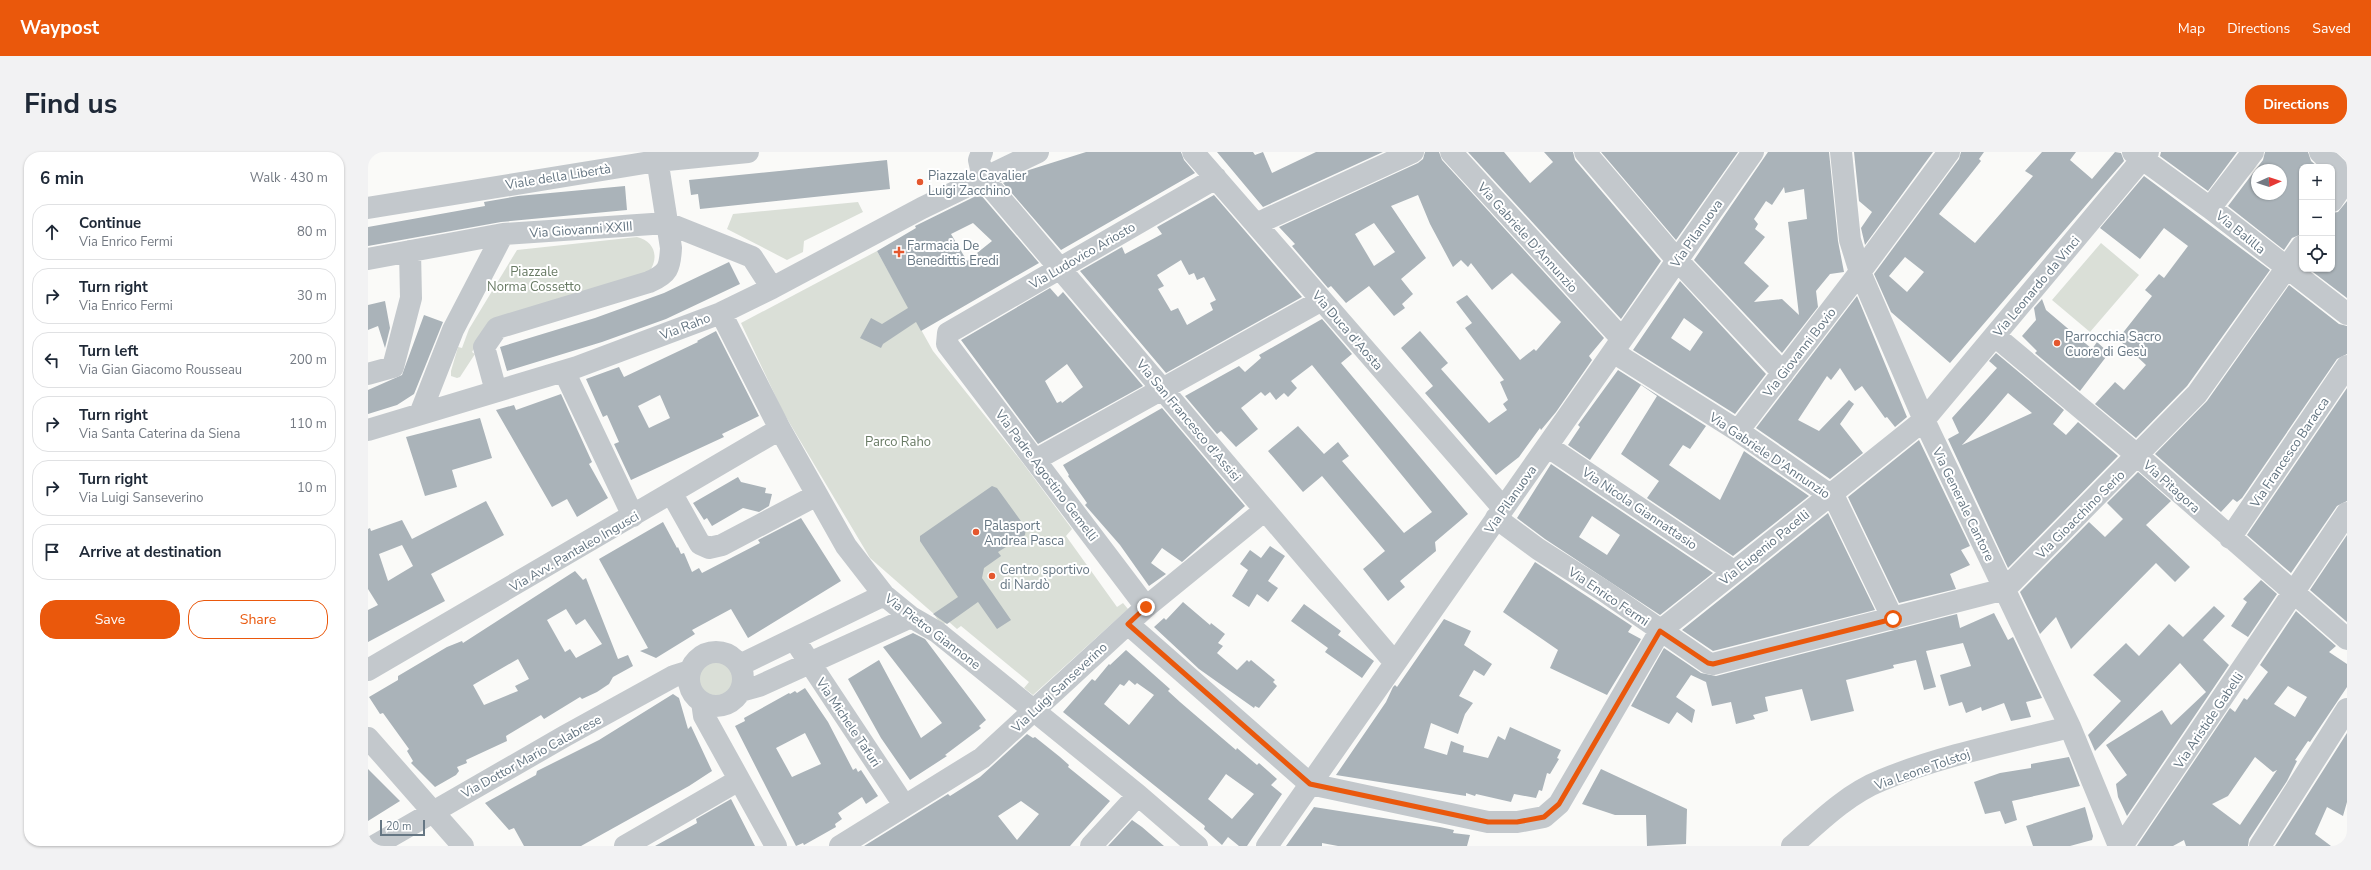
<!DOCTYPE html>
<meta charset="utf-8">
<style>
body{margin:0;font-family:"Nunito Sans",sans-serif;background:#f2f2f3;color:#1f2937}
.controls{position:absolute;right:12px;top:12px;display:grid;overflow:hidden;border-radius:8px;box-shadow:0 1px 3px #0004}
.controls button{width:36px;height:36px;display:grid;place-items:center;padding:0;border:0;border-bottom:1px solid #e0e1e3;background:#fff;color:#1f2937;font:20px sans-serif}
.compass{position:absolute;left:1883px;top:12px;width:36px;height:36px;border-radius:50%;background:#fff;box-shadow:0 1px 3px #0004;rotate:87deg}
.scale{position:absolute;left:12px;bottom:10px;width:45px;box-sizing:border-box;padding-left:4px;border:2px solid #657683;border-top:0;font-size:11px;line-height:14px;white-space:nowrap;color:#657683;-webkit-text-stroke:3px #fff;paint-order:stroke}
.stop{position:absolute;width:12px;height:12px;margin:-9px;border:3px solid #ea580c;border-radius:50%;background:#fff}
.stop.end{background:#ea580c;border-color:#fff;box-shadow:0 1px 4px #0008}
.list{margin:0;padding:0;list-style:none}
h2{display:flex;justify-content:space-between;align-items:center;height:52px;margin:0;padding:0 16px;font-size:17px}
h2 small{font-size:13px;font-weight:400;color:#747a83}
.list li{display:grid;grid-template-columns:26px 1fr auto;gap:12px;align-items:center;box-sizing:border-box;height:56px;margin:0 8px 8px;padding:0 8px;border:1px solid #e0e1e3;border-radius:16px}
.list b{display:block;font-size:15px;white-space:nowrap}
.list p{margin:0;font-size:13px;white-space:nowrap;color:#747a83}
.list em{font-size:13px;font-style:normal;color:#747a83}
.actions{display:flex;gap:8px;padding:12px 16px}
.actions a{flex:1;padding:9px 0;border:1px solid #ea580c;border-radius:16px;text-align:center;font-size:14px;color:#ea580c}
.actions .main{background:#ea580c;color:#fff}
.icon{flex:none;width:22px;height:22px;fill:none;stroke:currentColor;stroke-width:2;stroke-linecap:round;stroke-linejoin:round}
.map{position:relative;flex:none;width:1979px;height:694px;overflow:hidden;border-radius:16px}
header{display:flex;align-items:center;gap:24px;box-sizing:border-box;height:56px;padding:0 20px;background:#ea580c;color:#fff}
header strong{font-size:19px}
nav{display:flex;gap:22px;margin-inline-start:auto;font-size:14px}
.intro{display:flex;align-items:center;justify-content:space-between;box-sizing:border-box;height:96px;padding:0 24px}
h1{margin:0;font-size:28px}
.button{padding:10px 18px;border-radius:16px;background:#ea580c;color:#fff;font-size:14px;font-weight:700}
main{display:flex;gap:24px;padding:0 24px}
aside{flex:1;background:#fff;border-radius:16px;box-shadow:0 1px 3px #0004}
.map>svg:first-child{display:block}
</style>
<header>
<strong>Waypost</strong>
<nav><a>Map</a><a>Directions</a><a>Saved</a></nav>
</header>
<div class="intro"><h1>Find us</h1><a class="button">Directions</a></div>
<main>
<aside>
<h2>6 min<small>Walk · 430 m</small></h2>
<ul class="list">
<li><svg class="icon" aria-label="ahead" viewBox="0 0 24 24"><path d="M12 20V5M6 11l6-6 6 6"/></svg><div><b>Continue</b><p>Via Enrico Fermi</p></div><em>80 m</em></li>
<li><svg class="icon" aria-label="right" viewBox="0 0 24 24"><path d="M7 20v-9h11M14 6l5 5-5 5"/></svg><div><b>Turn right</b><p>Via Enrico Fermi</p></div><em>30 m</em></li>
<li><svg class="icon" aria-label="left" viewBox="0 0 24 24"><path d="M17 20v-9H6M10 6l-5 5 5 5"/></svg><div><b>Turn left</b><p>Via Gian Giacomo Rousseau</p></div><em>200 m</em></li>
<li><svg class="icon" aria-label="right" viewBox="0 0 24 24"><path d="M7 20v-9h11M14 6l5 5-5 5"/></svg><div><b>Turn right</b><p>Via Santa Caterina da Siena</p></div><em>110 m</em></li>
<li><svg class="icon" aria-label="right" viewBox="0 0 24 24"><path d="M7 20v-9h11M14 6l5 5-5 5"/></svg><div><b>Turn right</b><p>Via Luigi Sanseverino</p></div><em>10 m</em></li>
<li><svg class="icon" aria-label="arrive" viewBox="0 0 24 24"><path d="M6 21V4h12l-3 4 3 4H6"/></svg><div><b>Arrive at destination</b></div></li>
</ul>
<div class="actions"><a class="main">Save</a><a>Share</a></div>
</aside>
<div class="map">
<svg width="1979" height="694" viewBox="0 0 1979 694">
<rect width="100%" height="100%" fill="#fafaf8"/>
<path fill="#dadfd7" d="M490,50l5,10 -59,29 -1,11 -16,8 -60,-31 6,-15z
M269,85c17,4 23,20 12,35l-160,51 -17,29 3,2 -15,23 -3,1 -6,-2v-5l7,-24 4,1 7,-19 48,-79z
M1733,91l38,32 -49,57 -38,-32z
M509,99l56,100 89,111 50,67 -6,7 51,71 6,-4 5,6 -95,86 -9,-7 5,-6 -68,-56 -4,3 -8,-7 -8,3 -7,-11 -64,-56 -87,-146 -42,-89z
M331 526a18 18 0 1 1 36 0a18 18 0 1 1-36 0Z"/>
<path fill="#aab3b9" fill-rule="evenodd" d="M718,0h95l3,8 11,13 -134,77 -58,-67 26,-13z
M849,0h36l2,3 8,-3 9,21 44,-21h67l-120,55z
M1057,0h14l3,8 162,178 -15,18 3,4 -36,52 -15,18 -1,-2 -21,29 -23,18 -71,-82 8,-7 -32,-38 19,-17 28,32 -7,6 48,54 18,-13 -4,-6 5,-4 -8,-18 4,-2 -39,-52 7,-5 -16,-21 11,-7 53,65 14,-11 2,2 25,-29 -49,-49 -20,17 -21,-27 -3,4 -7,-7 -8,7 -23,-43 -12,-29 -27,11 35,52 -25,21 12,15 -11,10 3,4 -11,8 -25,-30 -23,17 -15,-17 -3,2 -36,-42 3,-2 -16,-17 139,-64 5,-4zM1006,71l21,29 -21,14 -19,-32z
M1100,0h36l26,31 23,-21 -9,-10h29l2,8 86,101 -40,58z
M1233,0h137l-62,88z
M1400,0h61l9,89 6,31 -14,2 -14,17 2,16 -36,46 -88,-93zM1416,35l1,6 19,-4 3,30 -19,3 11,93 -17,-16 -28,3 15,-16 -25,-23 21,-26 -10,-8 3,-5 -4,-5 12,-18 6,4z
M1486,0h79l-68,93 -4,-17 11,-16 -13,-11z
M1593,0h23l-5,7 2,2 -42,53 36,29 58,-67 -8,-5 17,-19h34l-6,8 22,19 23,-27 6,1 3,8 -174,202 -59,-51 -17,-38 85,-115zM1537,105l19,15 -17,20 -18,-16z
M1793,0h76l-29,39 -48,-35z
M1897,0h43l3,9 7,6h-16v67l-10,4 -8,12 -56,-44 35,-46zM1889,18h24v24h-24z
M1970,0h9v9z
M519,8l3,29 -190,20 -2,-15 -7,1 -2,-15z
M1776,24l126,94 -83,116 -51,52 -41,-34 20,-22 9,8 22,-25 -28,-26 34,-43 -7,-6 14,-16 5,4 24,-32 -24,-18 -24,31 -40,-31z
M257,34l2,24 -126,12 -133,24v-19l117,-21 -1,-4 34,-6z
M612,42l59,69 -118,68 -5,-9 -33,22 -2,4 -21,-10 11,-20 11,6 26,-16 -31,-57 39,-23 -1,-2zM605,71l19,18 -25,20 -16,-27z
M846,43l88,102 -136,76 -86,-102 42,-24 3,7 37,-20 -5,-7zM813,108l8,15 5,-2 3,7 7,-3 12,23 -6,3 3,7 -26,15 -9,-17 -7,3 -13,-22 6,-3 -7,-11z
M1979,49v97l-38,-29h23v-56l6,-1z
M361,110l11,22 -74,35 -64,23 -95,29 -7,-24 95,-29 69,-25z
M1312,129l86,93 -31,40 -102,-64zM1316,166l19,14 -13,19 -19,-13z
M1921,133l50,39 8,2v28l-10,5 -95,139 -5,4 -4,-3 -12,13 -66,-58 52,-53z
M682,136l8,9 5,-5 80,94 -105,58 -77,-104zM699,212l16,23 -21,16 -1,-2 -4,2 -12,-22z
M1489,144l50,121 -12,10 -8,-10 -2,1 -23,-32 -7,5 -15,-23 -9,12 -4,-4 -29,44 21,11 30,-31 5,4 -14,20 23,29 -33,26 -74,-51z
M1674,147l4,11 46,39 5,-7 12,11 -29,38 -45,-38 2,-2 -15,-15 14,-16 -2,-12z
M17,149l5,27 -5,20 -7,-22 -10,4v-25z
M56,163l19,7 -29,72 -17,11 -29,9v-24l34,-15z
M954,167l30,35 -11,9 127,151 -33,28 1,9 -36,30 5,6 -17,14 -25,-32 22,-18 -63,-75 -19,16 -35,-41 30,-25 26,28 14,-12 11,14 -7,5 62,72 28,-21 -120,-147 -21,16 6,7 -9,9 -4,-4 -8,7 -6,-8 -5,4 -4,-4 -20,16 17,21 -22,18 -15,-16 -4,3 -32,-38 54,-30 6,6 16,-14 -2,-3z
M348,179l43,85 -37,18 2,3 -93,43 -17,-36 5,-2 -12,-27 -4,2 -17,-38 33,-12 5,10 74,-35 -1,-1zM292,243l10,23 -21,10 -11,-22z
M1628,201l68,57 -11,14 13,11 12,-13 40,34 -110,112 -60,-129 11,-6 -7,-15 45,-50 -8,-7zM1640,241l24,20 -70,32 22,-24z
M1250,218l88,56 -16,23 -7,-4 -14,20 51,35 24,-49 65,45 -76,60 -86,-58 12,-17 -38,-27 36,-58 -16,-11 -51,75 -22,-15 12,-18 -2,-2z
M1979,236v113l-10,5 -46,67 -44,-38z
M193,242l31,68 -3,2 19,34 -31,19 -10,-18 -15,8 -56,-97 18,-5 2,5z
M794,256l83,98 -63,56 -20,-14 -11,15 15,11 -17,12 -29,-41 -35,-40 2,-2 -19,-27 1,-1 -6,-10z
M112,266l12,40 -40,12 5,17 -32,9 -19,-59z
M1551,288l51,106 -9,4 9,15 -20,9 6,15 -57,14 -51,-106z
M1183,312l162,109 -53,42 -115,-76 -28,-21zM1224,364l28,19 -13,20 -28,-18z
M1770,320l33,29 -25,24 44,42 -15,15 -19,-19 -85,86 -15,-32 -16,17 -20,-42 69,-70 16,15 18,-18 -16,-16z
M370,325l3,5 25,6 -1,5 7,1 -3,12 -10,6 -16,-4 -31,18 -5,-8 -3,2 -11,-17z
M624,334l5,2 29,40 -1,7 -27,17 3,4 -17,12 -2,10 29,42 -14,9 -19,-27 -31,22 -14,-10 25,-17 -38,-56v-5z
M118,349l18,34 -73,39 14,27 -77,41v-32l10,-5 -10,-16v-60l2,-1 1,3 31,-11 10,19zM34,393l11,21 -25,15 -9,-27z
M1460,361l47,97 -162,41 -31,-21z
M433,366l40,63 -93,57 -17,-29 -39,21 3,4 -39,24 -16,-7 8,-3 -49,-89 64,-37 14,26 1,-1 3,7 3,-1 8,19 7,-4 3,5 58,-30 -2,-3z
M1979,383v87l-37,-32z
M902,394l15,10 -17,25 10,7 -10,14 -11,-8 -8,13 -17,-11 16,-26 -8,-6 10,-14 11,8z
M1167,410l97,64 -4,6 13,7 -34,56 -57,-27 8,-18 -55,-38z
M207,419l8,9 3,-2 32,81 10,-4 5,11 -20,11 -4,7 -12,8 -15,7 -2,-2 -36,22 -3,-4 -35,21 1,5 -41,19 1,3 -10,4 2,4 -3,4 -21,12 -24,-24 2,-2 -6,-10 2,-2 -26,-36 -3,1 -11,-17 29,-17v-4l49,-29 15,-6 1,2zM198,457l10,16 9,-6 17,25 -26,14 -6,-9 -5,3 -18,-32zM150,507l11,20 -14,7 3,5 -34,14 -11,-20z
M1893,428l16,14 -29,43 -17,-11 16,-24 -4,-3z
M815,450l27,23 1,-2 14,11 -7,9 5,3 -6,7 20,17 10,-10 2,2 2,-2 24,20 -2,2 4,4 -18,22 -4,-2 -1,2 -55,-39 -45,-42 10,-9 2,2z
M936,452l37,27 -3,4 36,26 -12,17 -37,-26 3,-4 -37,-27z
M1846,454l11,10 -22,24 26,25 -102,151 -9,-19 -2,-13 11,-9 -21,-30 56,-35 9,15 35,-33 -26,-29 -85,88 -7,-16 33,-34 -28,-26 33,-32 13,13 30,-32 14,13z
M1928,459l40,35 -7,6 18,12v23l-37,55 -2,-1 -13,19 2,1 -10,20 -38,58 -1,7h-62l-2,-6 -11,6h-36l93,-138 5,4 9,-14 3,2 21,-28 -8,-7zM1920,534l19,11 -12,20 -21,-13zM1887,605l18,15 4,-2 -37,55 -28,-21 16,-8z
M1626,461l14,27 5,-3 29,61 -16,4 5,15 -20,4 -7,-18 -22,8 -1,-4 -15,6 -4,-11 -13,4 -9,-31 31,-9 -8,-23 -37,8 10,36 -12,3 -8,-30 -23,5 1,3 -48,12 8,31 -43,10 -9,-32 -37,8 3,14 -15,4 2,4 -19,5 -5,-22 -19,4 -6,-24 -15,-7 -15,22 19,13 -3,13 -15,-11 -8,12 -38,-18 33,-58 37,25 15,3 241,-62 3,14z
M1076,467l27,12 -7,14 28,19 -8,12 -10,-6 -15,26 14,7 -8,11 -7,20 -27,-11 -7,25 23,7 4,-14 13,5 -1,6 25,6 10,-22 7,4 5,-13 51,23 -4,8 2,1 -9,15 -3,-1 -5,18 -3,-1 -3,8 -22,-4 -3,8 -35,-8 -1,2 -9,-3v3l-130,-21 50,-73 7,-15 2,-2 2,2z
M545,481l12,6 61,81 -7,6 2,2 -36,27 2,1 -37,24 -29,-42 -33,-59 31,-19 42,78 21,-15 -59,-76z
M758,498l44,39 -2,2 12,11 56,48 1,-2 20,17 2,-2 18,16 -6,6 11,9 -35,52h-8l-11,-9 -6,8 -18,-16 1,-3 -142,-114 29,-33 3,2 14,-17 1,1zM761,528l6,5 2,-2 17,12 -25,30 -25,-21 16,-20 4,2zM858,622l28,20 -22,25 -24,-20z
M437,536l23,34 25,48 3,-2 2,4 3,-2 17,26 -12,8 -4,-7 -24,16 4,6 -7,5 1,3 -32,18 -1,-2 -7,3 -61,-120 10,-5 -1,-3 45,-25 1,1 5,-3 2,2zM437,581l16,31 -29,13 -16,-29z
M305,542l6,4 9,31 3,-3 21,45 -23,15 -108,60h-57l-10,-18 -5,2 -24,-27 51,-28 1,-4 62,-31z
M1979,581v69l-4,14 -16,-9 -12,27 16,12h-56z
M659,582l6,4 2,-1 25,20 9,8 -1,2 42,34 -40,45h-206l84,-52 2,2 30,-19zM653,649l18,13 -22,26 -19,-24z
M1701,605l11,29 -68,15 5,19 -12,4 -5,-13 -15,3 -11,-32 26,-9 31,-5v-4z
M0,617l32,32 -32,20z
M1233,617l86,40 -1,35 -39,2 -1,-31h-31l-33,-11z
M363,647l24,47h-100l42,-23 -1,-4z
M946,655l126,20 14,3 -1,3 17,2 -3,11h-129l-16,-3v3h-36z
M1717,655l8,29 -1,4 -22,6h-37l-7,-20z
M764,668l10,7 22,19h-56z"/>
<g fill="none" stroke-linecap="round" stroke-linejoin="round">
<path stroke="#c3c8cc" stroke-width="22" d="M614,0l-3,8 4,18 412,485
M825,0l310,356
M1083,0l171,187
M1217,0l92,108 106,113
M1473,0l9,88 10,32 64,148 146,307 49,119
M1765,0l77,56 137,106
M1952,0l27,26
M1964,49l15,-22
M0,56l289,-47 91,-9
M1842,56l43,-56
M888,72l157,-72
M0,107l135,-25 164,-11 85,34 20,31
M353,161l59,116 66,117 38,49 27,22 26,15 201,163 59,51
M1627,184l143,120 209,183
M1245,200l125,79 92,64 6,6 57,118
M196,219l69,145
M0,222l25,-7 18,-69 -1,-47
M128,239l-12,-44 13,-19 152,-46c19,-8 21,-14 22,-34l-15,-96
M52,262l33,-84 50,-96
M0,278l209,-63 144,-54 51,-25 150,-80 116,-56
M1370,279l122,-159 89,-120
M1179,294l186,125
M667,308l287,-160
M304,342l28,50 9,4 13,-3 95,-50
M1128,366l42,31 66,42 104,72 5,1 292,-75 192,-195 105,-148
M1862,386l117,-172
M778,455l-199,-263 1,-11 268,-155
M760,472l182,160 178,38h29l27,-5 15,-13 101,-173 264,-211 224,-268
M426,487l110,166
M321 527a27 27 0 1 1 54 0a27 27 0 1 1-54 0Z
M372,513l144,-70
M0,518l412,-241
M373,539l18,-5 152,-69
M334,550l2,14 72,130
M0,586l95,108
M6,694l191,-110 109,-60 16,-5
M257,694l114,-66
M472,694l142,-88 164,-151 119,-97
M723,694l47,-51
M899,694l486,-694
M1424,694c27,-24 55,-52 90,-66 58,-24 127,-38 188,-53
M1754,694l225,-333
M1892,694l87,-137"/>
</g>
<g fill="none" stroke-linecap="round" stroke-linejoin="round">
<path stroke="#ea580c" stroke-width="5" d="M778,455l-18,17 182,160 178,38h29l27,-5 15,-13 101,-173 48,32 5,1 180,-45"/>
</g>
<g fill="#e4572e" stroke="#fff" stroke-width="1.5">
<circle cx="552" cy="30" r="4"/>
<path d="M529 94h4v4h4v4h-4v4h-4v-4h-4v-4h4z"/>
<circle cx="1689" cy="191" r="4"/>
<circle cx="608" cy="380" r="4"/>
<circle cx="624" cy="424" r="4"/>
</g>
<g text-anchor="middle" stroke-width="4" stroke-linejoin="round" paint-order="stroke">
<g font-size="13" fill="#657683" stroke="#fff" text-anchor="start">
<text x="560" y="28">Piazzale Cavalier<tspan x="560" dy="15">Luigi Zacchino</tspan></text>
<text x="539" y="98">Farmacia De<tspan x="539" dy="15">Benedittis Eredi</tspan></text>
<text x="1697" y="189">Parrocchia Sacro<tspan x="1697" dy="15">Cuore di Gesù</tspan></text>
<text x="616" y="378">Palasport<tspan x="616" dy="15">Andrea Pasca</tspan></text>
<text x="632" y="422">Centro sportivo<tspan x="632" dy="15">di Nardò</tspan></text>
</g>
<g font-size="13" fill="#657683" stroke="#fff">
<text transform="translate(190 24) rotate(-9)" y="5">Viale della Libertà</text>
<text transform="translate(213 77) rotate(-4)" y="5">Via Giovanni XXIII</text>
<text transform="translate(1873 80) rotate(39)" y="5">Via Balilla</text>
<text transform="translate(1328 81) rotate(-55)" y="5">Via Pilanuova</text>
<text transform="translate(1160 85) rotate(48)" y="5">Via Gabriele D'Annunzio</text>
<text transform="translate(714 103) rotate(-30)" y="5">Via Ludovico Ariosto</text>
<text transform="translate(1668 134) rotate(-50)" y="5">Via Leonardo da Vinci</text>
<text transform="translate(317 174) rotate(-21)" y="5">Via Raho</text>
<text transform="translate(980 178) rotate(49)" y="5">Via Duca d'Aosta</text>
<text transform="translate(1431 200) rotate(-52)" y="5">Via Giovanni Bovio</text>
<text transform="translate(821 268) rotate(50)" y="5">Via San Francesco d'Assisi</text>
<text transform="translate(1921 300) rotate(-56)" y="5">Via Francesco Baracca</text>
<text transform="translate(1402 303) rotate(34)" y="5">Via Gabriele D'Annunzio</text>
<text transform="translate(679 323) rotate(53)" y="5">Via Padre Agostino Gemelli</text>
<text transform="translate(1804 334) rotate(42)" y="5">Via Pitagora</text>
<text transform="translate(1142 347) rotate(-55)" y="5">Via Pilanuova</text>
<text transform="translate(1596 352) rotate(64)" y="5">Via Generale Cantore</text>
<text transform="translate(1272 356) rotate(34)" y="5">Via Nicola Giannattasio</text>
<text transform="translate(1712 362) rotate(-45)" y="5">Via Gioacchino Serio</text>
<text transform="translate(1396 395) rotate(-39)" y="5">Via Eugenio Pacelli</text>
<text transform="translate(206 399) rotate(-30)" y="5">Via Avv. Pantaleo Ingusci</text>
<text transform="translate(1241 444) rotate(34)" y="5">Via Enrico Fermi</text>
<text transform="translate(565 479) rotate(37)" y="5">Via Pietro Giannone</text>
<text transform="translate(691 535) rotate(-43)" y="5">Via Luigi Sanseverino</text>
<text transform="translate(1840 568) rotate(-56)" y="5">Via Aristide Gabelli</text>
<text transform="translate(481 570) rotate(56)" y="5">Via Michele Tafuri</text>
<text transform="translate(163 604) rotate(-29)" y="5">Via Dottor Mario Calabrese</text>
<text transform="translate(1554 617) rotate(-19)" y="5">Via Leone Tolstoj</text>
</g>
<g font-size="13" fill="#687a64" stroke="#fff">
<text x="166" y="124">Piazzale<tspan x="166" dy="15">Norma Cossetto</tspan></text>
<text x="530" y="294">Parco Raho</text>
</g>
</g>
</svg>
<div class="controls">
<button>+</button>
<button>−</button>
<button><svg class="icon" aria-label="locate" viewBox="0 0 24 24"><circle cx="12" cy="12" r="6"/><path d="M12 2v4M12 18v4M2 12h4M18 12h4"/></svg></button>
</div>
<svg class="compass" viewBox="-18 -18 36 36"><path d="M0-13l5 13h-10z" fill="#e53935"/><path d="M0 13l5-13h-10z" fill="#747a83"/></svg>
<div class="scale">20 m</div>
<div class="stop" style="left:1525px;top:467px"></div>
<div class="stop end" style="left:778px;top:455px"></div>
</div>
</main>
